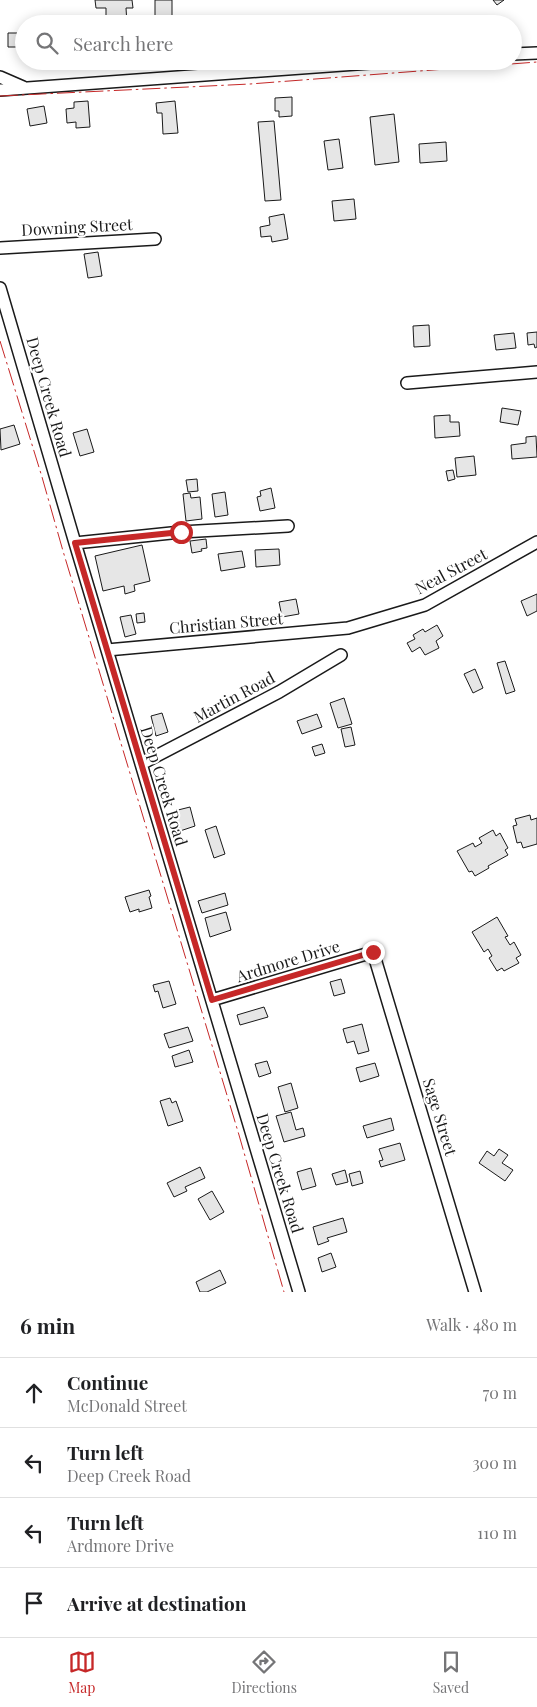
<!DOCTYPE html>
<meta charset="utf-8">
<style>
body{margin:0;font-family:"Playfair Display",serif;background:#f6f6f6;color:#202124}
.stop{position:absolute;width:15px;height:15px;margin:-11px;border:4px solid #c62828;border-radius:50%;background:#fff}
.stop.end{background:#c62828;border-color:#fff;box-shadow:0 1px 5px #0008}
.list{margin:0;padding:0;list-style:none}
h2{display:flex;justify-content:space-between;align-items:center;height:65px;margin:0;padding:0 20px;font-size:21px}
h2 small{font-size:16px;font-weight:400;color:#757577}
.list li{display:grid;grid-template-columns:32px 1fr auto;gap:15px;align-items:center;box-sizing:border-box;height:70px;padding:0 20px;border-top:1px solid #e0e0e0}
.list b{display:block;font-size:19px;white-space:nowrap}
.list p{margin:0;font-size:16px;white-space:nowrap;color:#757577}
.list em{font-size:16px;font-style:normal;color:#757577}
.icon{flex:none;width:28px;height:28px;fill:none;stroke:currentColor;stroke-width:2;stroke-linecap:round;stroke-linejoin:round}
.map{position:relative;flex:none;width:537px;height:1292px;overflow:hidden}
.search{position:absolute;background:#fff;box-shadow:0 2px 12px #0003;left:15px;right:15px;top:15px;height:55px;display:flex;align-items:center;gap:12px;box-sizing:border-box;padding:0 18px;border-radius:28px;color:#757577;font-size:19px}
.sheet{height:345px;background:#fff}
nav{display:flex;justify-content:space-around;align-items:center;box-sizing:border-box;height:70px;border-top:1px solid #e0e0e0;background:#fff;font-size:14px;color:#757577}
nav a{display:grid;justify-items:center;gap:2px}
nav .on{color:#c62828}
.map>svg:first-child{display:block}
</style>
<div class="map">
<svg width="537" height="1292" viewBox="0 0 537 1292">
<rect width="100%" height="100%" fill="#fff"/>
<path fill="#e6e6e6" stroke="#1a1a1a" d="M95,0h37l1,8h-7l1,16h-21v-16h-10z
M155,0h17v16h-17z
M493,0h11l-7,5z
M8,33h16v14h-16z
M292,97v19l-13,1v-6h-4v-13z
M88,101l2,26 -14,1v-6l-9,1 -1,-14 8,-1v-6z
M175,101l3,32 -15,1 -1,-21h-5l-1,-10z
M44,106l3,17 -17,3 -3,-17z
M394,114l5,48 -24,3 -5,-48z
M274,121l7,79 -16,1 -7,-79z
M339,139l4,29 -15,2 -4,-29z
M446,142l1,19 -27,2 -1,-19z
M354,199l2,20 -22,2 -2,-20z
M284,214l4,25 -16,3 -1,-6 -10,1 -1,-10 10,-2 -1,-8z
M98,252l4,24 -14,2 -4,-24z
M429,325l1,21 -16,1 -1,-21z
M537,332v15l-2,1 -1,-4 -6,1 -1,-12z
M514,333l2,15 -20,2 -2,-15z
M502,408l19,3 -3,14 -18,-3z
M450,415v7h9l1,14 -25,2 -1,-22z
M14,425l6,19 -19,6 -1,-21z
M87,429l7,23 -14,4 -7,-23z
M536,436l1,21 -25,2 -1,-14 15,-2v-6z
M474,456l2,19 -19,2 -2,-19z
M453,470l2,9 -7,2 -2,-10z
M197,479l1,12 -10,1 -2,-12z
M271,488l4,20 -15,3 -3,-14 4,-1 -1,-5z
M225,492l3,23 -13,2 -3,-23z
M190,493l1,5 9,-1 2,22 -16,2 -3,-27z
M206,539l1,9 -6,1 1,2 -10,2 -2,-12z
M142,545l8,36 -16,4 1,6 -10,3 -1,-8 -21,5 -8,-35z
M279,549l1,16 -24,2 -1,-17z
M242,551l3,16 -24,4 -3,-17z
M537,594v17l-10,5 -6,-15z
M296,599l3,15 -17,3 -3,-15z
M144,613l1,9 -8,1 -1,-9z
M131,615l5,19 -11,3 -5,-20z
M437,625l6,11 -7,5 3,7 -14,7 -5,-8 -8,5 -5,-9 8,-4 -2,-4 10,-6 2,3z
M505,661l10,30 -9,3 -9,-31z
M475,669l8,19 -10,5 -9,-19z
M344,698l8,26 -14,4 -8,-25z
M162,713l6,19 -12,4 -5,-20z
M317,714l5,13 -20,7 -5,-13z
M351,727l4,18 -10,2 -4,-18z
M322,744l3,9 -10,3 -3,-9z
M190,807l5,19 -15,5 -6,-20z
M530,815l1,5 6,-2v26l-14,4 -2,-6 -4,1 -4,-17 4,-1 -2,-6z
M216,826l9,28 -11,4 -9,-28z
M493,830l3,6 4,-3 8,15 -3,2 3,5 -20,11 1,2 -14,8 -3,-5 -3,1 -12,-21 16,-8 2,4 7,-4 -3,-5z
M149,890l2,6 -2,1 3,11 -13,4v-3l-9,3 -5,-15z
M225,893l3,12 -26,8 -4,-12z
M226,912l5,18 -21,7 -5,-19z
M497,917l11,19 -3,1 5,8 4,-3 7,13 -5,3 3,5 -15,8 -2,-3 -5,3 -8,-13 3,-2 -4,-7 -4,3 -12,-20z
M341,979l4,14 -11,3 -4,-14z
M169,981l7,23 -13,4 -5,-17 -3,1 -2,-7z
M264,1007l4,10 -28,8 -3,-10z
M362,1024l7,27 -11,3 -4,-13 -7,2 -4,-14z
M188,1027l5,14 -24,7 -5,-14z
M189,1050l4,12 -18,5 -3,-11z
M267,1061l4,12 -12,4 -4,-13z
M375,1063l4,13 -19,6 -4,-14z
M291,1083l7,25 -13,4 -7,-25z
M170,1098l2,5 4,-2 7,20 -15,5 -8,-25z
M291,1112l5,18 7,-2 2,8 -21,6 -8,-26z
M391,1118l3,12 -27,8 -4,-12z
M400,1143l5,17 -24,7 -2,-6 4,-1 -4,-11z
M499,1149l9,6 -6,8 11,7 -8,11 -26,-18 8,-12 7,5z
M200,1167l5,11 -20,9 2,4 -13,6 -7,-14z
M311,1168l5,18 -14,4 -5,-18z
M345,1170l3,12 -12,3 -4,-11z
M360,1171l3,12 -11,3 -3,-12z
M212,1191l12,21 -14,8 -12,-21z
M343,1218l4,14 -20,6 2,3 -11,4 -5,-18z
M331,1253l5,14 -14,5 -4,-14z
M220,1270l6,13 -19,9h-7l-4,-10z"/>
<g fill="none" stroke-linecap="round" stroke-linejoin="round">
<defs>
<path id="minor" d="M513,54l24,-1
M0,77l23,10
M0,90l398,-29
M0,248l155,-9
M0,288l75,255 224,749
M407,383l130,-11
M75,543l106,-11 107,-6
M107,650l241,-22 77,-23 112,-63
M141,764l138,-72 62,-37
M212,1000l161,-48 102,340"/>
</defs>
<use href="#minor" stroke="#1a1a1a" stroke-width="14"/>
<use href="#minor" stroke="#fff" stroke-width="11"/>
<path stroke="#c62828" stroke-width="1" stroke-dasharray="18 4 2.5 4" stroke-linecap="butt" d="M0,96l250,-12 287,-22
M0,341l42,136 21,74 176,584 45,157"/>
</g>
<g fill="none" stroke-linecap="round" stroke-linejoin="round">
<path stroke="#c62828" stroke-width="6" d="M181,532l-106,11 137,457 161,-48"/>
</g>
<g text-anchor="middle" stroke-width="4" stroke-linejoin="round" paint-order="stroke">
<g font-size="16" fill="#1a1a1a" stroke="#fff">
<text transform="translate(77 227) rotate(-3)" y="6">Downing Street</text>
<text transform="translate(49 397) rotate(74)" y="6">Deep Creek Road</text>
<text transform="translate(451 571) rotate(-28)" y="6">Neal Street</text>
<text transform="translate(226 623) rotate(-5)" y="6">Christian Street</text>
<text transform="translate(234 697) rotate(-28)" y="6">Martin Road</text>
<text transform="translate(164 786) rotate(73)" y="6">Deep Creek Road</text>
<text transform="translate(288 961) rotate(-17)" y="6">Ardmore Drive</text>
<text transform="translate(440 1117) rotate(73)" y="6">Sage Street</text>
<text transform="translate(280 1173) rotate(73)" y="6">Deep Creek Road</text>
</g>
</g>
</svg>
<div class="stop" style="left:181px;top:532px"></div>
<div class="stop end" style="left:373px;top:952px"></div>
<div class="search"><svg class="icon" aria-label="search" viewBox="0 0 24 24"><circle cx="10" cy="10" r="6"/><path d="M15 15l6 6"/></svg>Search here</div>
</div>
<section class="sheet">
<h2>6 min<small>Walk · 480 m</small></h2>
<ul class="list">
<li><svg class="icon" aria-label="ahead" viewBox="0 0 24 24"><path d="M12 20V5M6 11l6-6 6 6"/></svg><div><b>Continue</b><p>McDonald Street</p></div><em>70 m</em></li>
<li><svg class="icon" aria-label="left" viewBox="0 0 24 24"><path d="M17 20v-9H6M10 6l-5 5 5 5"/></svg><div><b>Turn left</b><p>Deep Creek Road</p></div><em>300 m</em></li>
<li><svg class="icon" aria-label="left" viewBox="0 0 24 24"><path d="M17 20v-9H6M10 6l-5 5 5 5"/></svg><div><b>Turn left</b><p>Ardmore Drive</p></div><em>110 m</em></li>
<li><svg class="icon" aria-label="arrive" viewBox="0 0 24 24"><path d="M6 21V4h12l-3 4 3 4H6"/></svg><div><b>Arrive at destination</b></div></li>
</ul>
</section>
<nav>
<a class="on"><svg class="icon" aria-label="map" viewBox="0 0 24 24"><path d="M3 6l6-2 6 2 6-2v14l-6 2-6-2-6 2zM9 4v14M15 6v14"/></svg>Map</a>
<a><svg class="icon" aria-label="directions" viewBox="0 0 24 24"><path d="M12 3l9 9-9 9-9-9zM9 14v-3h6M13 9l2 2-2 2"/></svg>Directions</a>
<a><svg class="icon" aria-label="saved" viewBox="0 0 24 24"><path d="M7 4h10v16l-5-4-5 4z"/></svg>Saved</a>
</nav>
